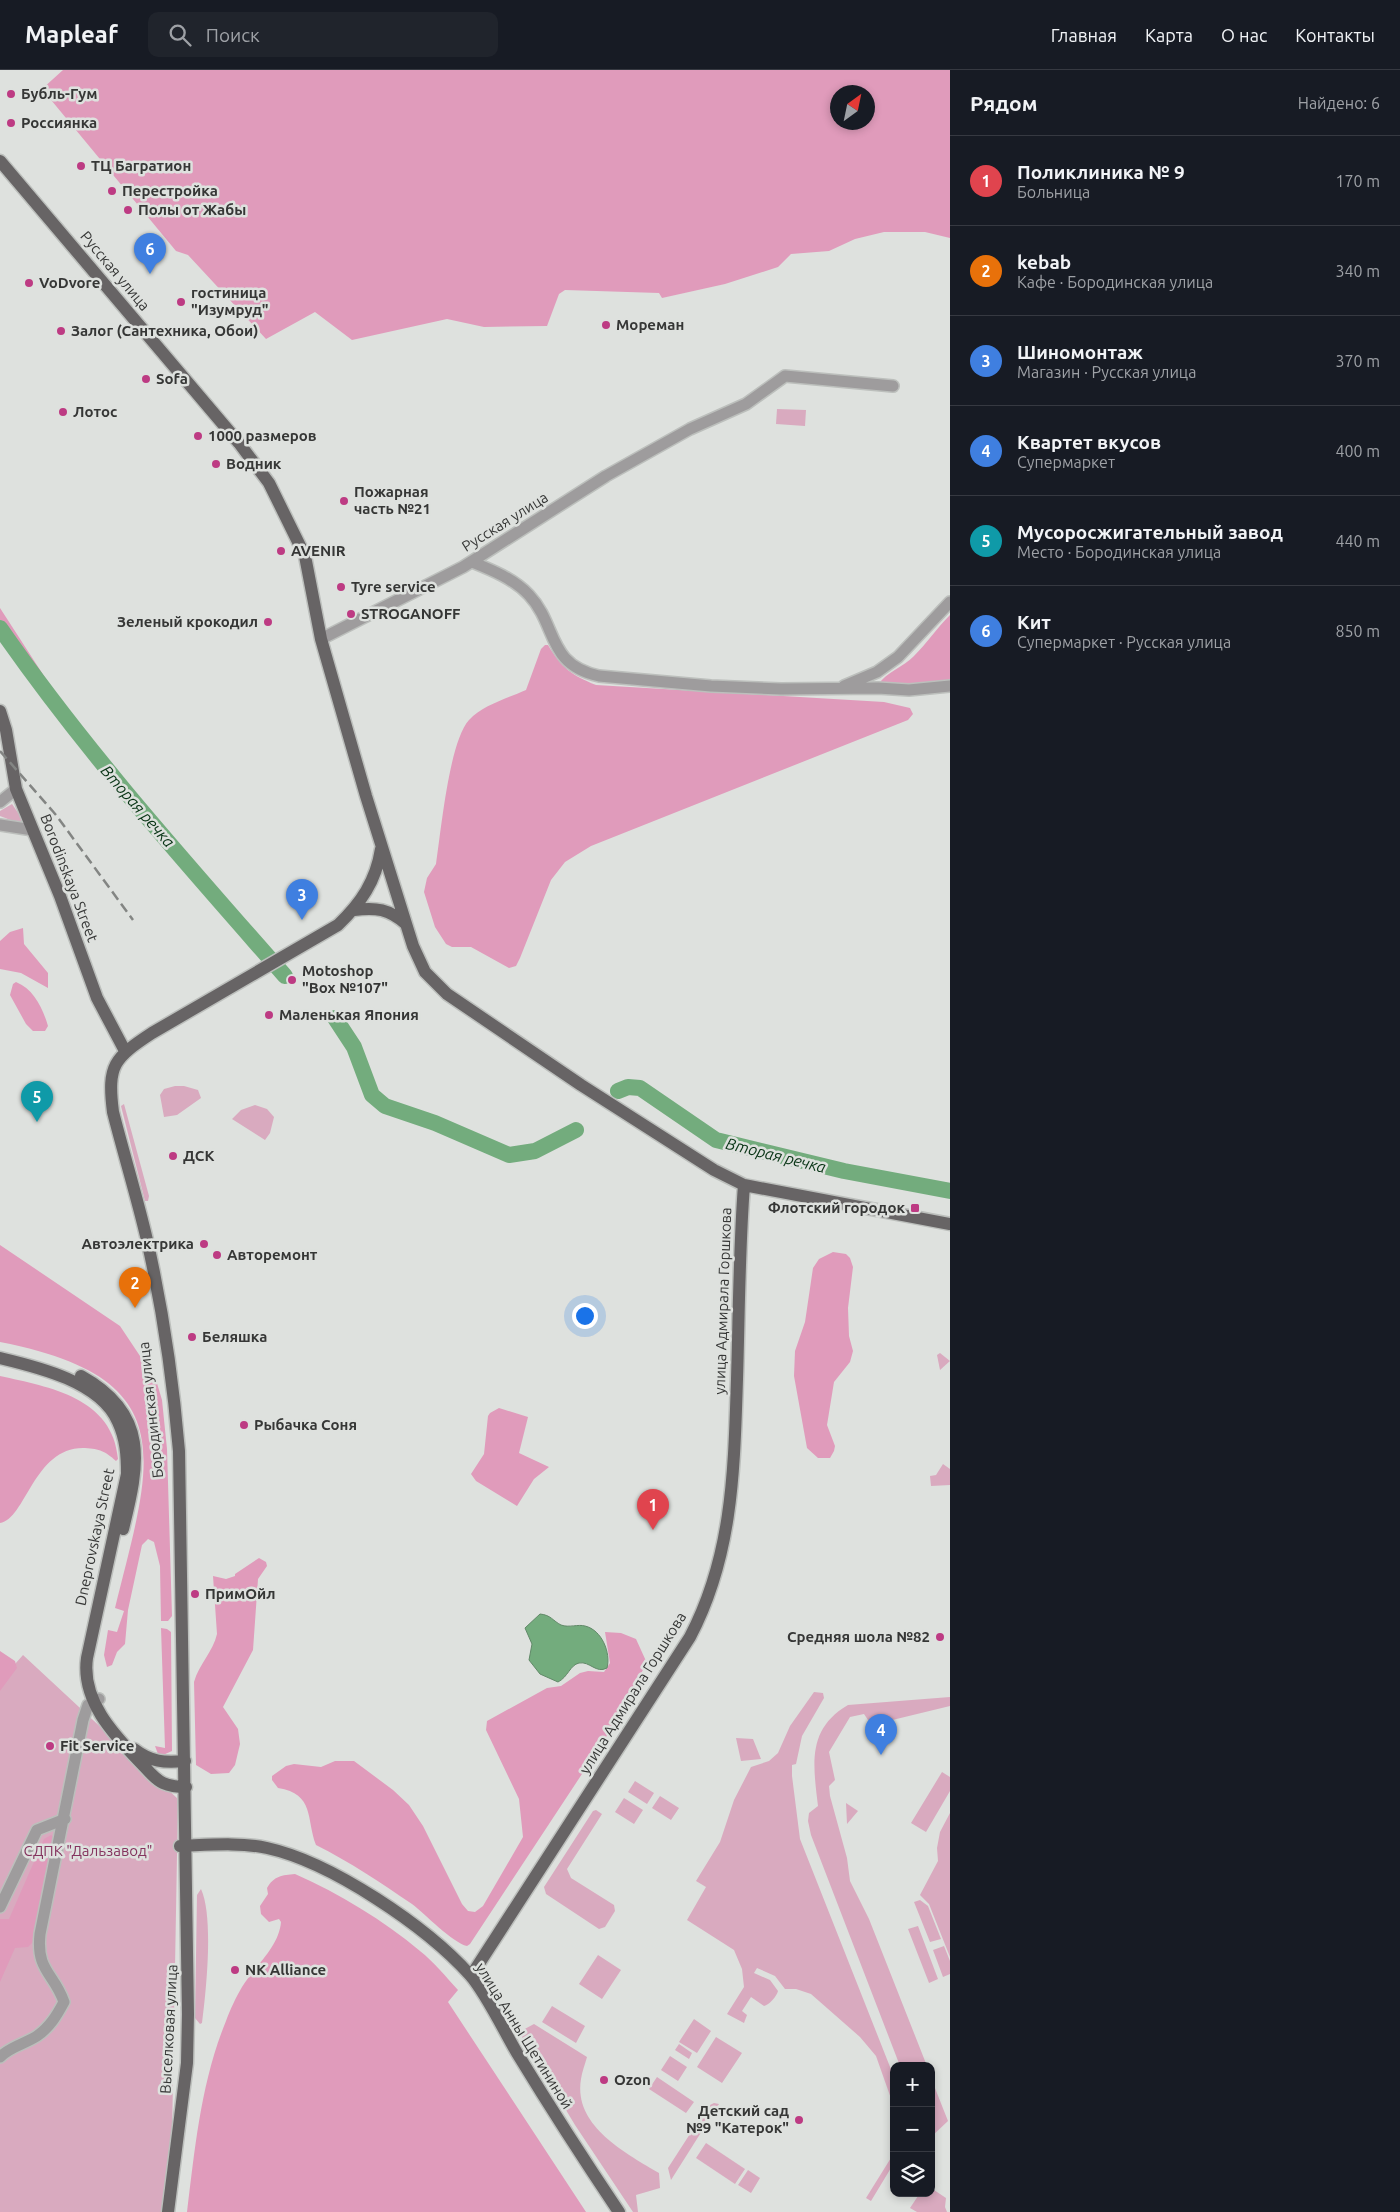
<!DOCTYPE html>
<html lang="ru">
<meta charset="utf-8">
<style>
body{margin:0;font-family:Ubuntu,sans-serif;background:#20242c;color:#f1f3f6}
.controls{position:absolute;right:15px;bottom:15px;display:grid;overflow:hidden;border-radius:10px;box-shadow:0 2px 8px #0003}
.controls button{width:45px;height:45px;display:grid;place-items:center;padding:0;border:0;border-bottom:1px solid #363941;background:#171b24;color:#f1f3f6;font:25px sans-serif}
.compass{position:absolute;left:830px;top:15px;width:45px;height:45px;border-radius:50%;background:#171b24;box-shadow:0 2px 8px #0003;rotate:33deg}
.you{position:absolute;left:584px;top:1245px;width:18px;height:18px;margin:-12px;border:4px solid #fff;border-radius:50%;background:#1a73e8;box-shadow:0 0 0 8px #1a73e833}
.badge{display:grid;place-items:center;width:32px;height:32px;border-radius:50%;background:#bd3b83;color:#fff;font-size:16px;font-weight:700}
.pin{position:absolute;translate:-50% -41px;filter:drop-shadow(0 1px 2px #0008)}
.pin::after{content:'';position:absolute;top:26px;width:18px;height:15px;background:inherit;clip-path:polygon(0 0,100% 0,50% 100%)}
.list{margin:0;padding:0;list-style:none}
h2{display:flex;justify-content:space-between;align-items:center;height:65px;margin:0;padding:0 20px;font-size:21px}
h2 small{font-size:16px;font-weight:400;color:#9ea1a6}
.list li{display:grid;grid-template-columns:32px 1fr auto;gap:15px;align-items:center;box-sizing:border-box;height:90px;padding:0 20px;border-top:1px solid #363941}
.list b{display:block;font-size:19px;white-space:nowrap}
.list p{margin:0;font-size:16px;white-space:nowrap;color:#9ea1a6}
.list em{font-size:16px;font-style:normal;color:#9ea1a6}
.icon{flex:none;width:28px;height:28px;fill:none;stroke:currentColor;stroke-width:2;stroke-linecap:round;stroke-linejoin:round}
.map{position:relative;flex:none;width:950px;height:2142px;overflow:hidden}
header{display:flex;align-items:center;gap:30px;box-sizing:border-box;height:70px;padding:0 25px;background:#171b24;border-bottom:1px solid #363941}
header strong{font-size:24px}
nav{display:flex;gap:28px;margin-inline-start:auto;font-size:18px}
.search{width:350px;height:45px;background:#20242c;display:flex;align-items:center;gap:12px;box-sizing:border-box;padding:0 18px;border-radius:10px;color:#9ea1a6;font-size:19px}
main{display:flex}
aside{flex:1;background:#171b24}
.map>svg:first-child{display:block}
</style>
<header>
<strong>Mapleaf</strong>
<div class="search"><svg class="icon" aria-label="search" viewBox="0 0 24 24"><circle cx="10" cy="10" r="6"/><path d="M15 15l6 6"/></svg>Поиск</div>
<nav><a>Главная</a><a>Карта</a><a>О нас</a><a>Контакты</a></nav>
</header>
<main>
<div class="map">
<svg width="950" height="2142" viewBox="0 0 950 2142">
<rect width="100%" height="100%" fill="#dee1de"/>
<path fill="#d9aabf" d="M777,339l29,1 -1,16 -29,-2z
M12,734l11,16 -2,4 -21,-8v-5z
M175,1016h9l14,4 3,8 -24,17 -13,2 -4,-22 4,-6z
M124,1034l25,92 -1,5h-3l-24,-95z
M255,1035l12,4 7,8 -4,16 -5,7 -33,-21 9,-9z
M940,1283l10,8 -10,9 -3,-15z
M943,1394l7,5v16l-19,1 -1,-10 6,-1z
M23,1585l155,144 -6,337 -8,76h-164v-531z
M814,1622l9,1 1,5 -22,38 -6,28 -4,1v11l8,63 94,238v30l-18,-51 -16,-19 -49,-43 -15,-5h-11l-10,-13 -18,-8 -3,5 16,7 8,11c-1,5 -9,14 -14,15l-13,-9 -9,14 5,4 -3,8 -17,-9 17,-27 -2,-18 -8,-19 -47,-30 19,-33 -10,-6 24,-39 14,-42 17,-33 18,-6 9,-8 12,-27z
M950,1627v9l-70,17 -12,-3 -4,-6 -14,3 -21,35 6,28 -6,6 1,10 17,62 3,23 19,38 58,147h-27l-89,-231 -3,-14 1,-8 9,-7c-5,-42 -11,-77 30,-101z
M736,1668l17,1 8,20 -20,2z
M942,1702l8,5v14l-24,41 -15,-9z
M635,1711l19,12 -7,11 -19,-12z
M660,1726l19,12 -8,12 -19,-12z
M624,1728l19,12 -9,14 -19,-12z
M846,1733l12,8 -11,13z
M596,1740l6,4 -35,55 4,9 43,27 1,6 -10,16 -6,2 -53,-35 -2,-7 49,-76z
M950,1743v144l-21,-53 -9,-9 18,-34 -1,-13 3,-16z
M201,1819c13,28 5,103 1,134l-2,1 -5,-6 2,-123z
M920,1830l8,6 13,33 -11,3 -16,-40z
M918,1856l20,53 -9,4 -21,-54z
M944,1876l6,15v13l-7,3 -10,-27z
M598,1885l23,15 -19,29 -23,-15z
M552,1936l33,20 -9,17 -34,-21z
M694,1949l17,12 -14,22 -18,-11z
M534,1954l53,33c-2,7 -5,15 -6,22 -8,47 45,74 78,94l1,15 -24,7 2,17h-5l-58,-87 -56,-93z
M716,1967l26,16 -20,30 -25,-16z
M679,1974l13,9 -3,6 -14,-9z
M670,1986l17,11 -9,14 -17,-11z
M657,2007l37,25 -8,11 -37,-24z
M931,2008l17,43 -17,16z
M714,2033l5,1 -48,76 -3,-12 40,-62z
M706,2073l39,26 -10,15 -39,-26z
M894,2083v10l-23,38 -5,-3z
M748,2100l12,8 -9,15 -13,-8z
M931,2118l15,10 -1,9 2,5h-30l-7,-4 10,-15h11z"/>
<path fill="#e09bbb" fill-rule="evenodd" d="M63,0h887v168l-25,-6h-41l-29,7 -26,12 -38,3 -13,13 -53,17 -63,14 -3,-5 -94,-3 -6,4 -12,32 -63,1 -37,-8 -95,21 -37,-28 -49,27 -78,-84 -12,-4 -134,-162zM838,22h30v30h-30z
M0,538l66,102 -4,-1 -62,-89z
M950,545v71l-72,-1c8,-13 26,-18 36,-29 13,-13 23,-28 36,-41z
M545,575h3c14,23 23,30 48,40l288,17 26,6 3,6 -5,6 -317,126 -26,16 -14,18 -31,78 -4,8 -7,2 -38,-21h-19l-6,-3 -11,-17 -11,-35 3,-14 9,-14c5,-32 13,-122 33,-144 14,-15 39,-22 57,-30l15,-41z
M23,858l1,16 24,29v15l-27,-15 -21,-4v-28l10,-9z
M16,912c18,7 27,27 32,44l-3,5h-12l-7,-7 -16,-29 3,-11z
M0,1175l120,81 36,54 6,20 5,49 5,167 -4,5h-7l-1,-55 -6,-24 -6,-3 -6,6 -14,65 -3,34 -8,8 -5,13 -5,2 -3,-12 4,-25 9,2 7,-21 -9,-3c36,-146 71,-230 -115,-266z
M833,1182l13,2 4,4 3,9 -5,41 1,28 4,15 -3,11 -16,20 -7,43 8,21 -1,5 -4,7h-12l-11,-10 -13,-72 1,-25 10,-29 8,-54 6,-9z
M0,1306c50,11 113,22 118,83l-2,2c-11,-10 -16,-12 -31,-13 -51,-2 -59,71 -85,75z
M499,1338l29,9 -9,36 30,14 -15,12 -17,27 -41,-25 -5,-7 13,-20 4,-38 2,-3z
M259,1488l7,4 1,4 -9,13 -5,71 -30,57 15,22 2,15 -5,21 -6,8 -18,1 -15,-9 -2,-83c5,-18 19,-30 23,-48l-4,-58 13,3 9,-3v-2z
M161,1558l6,1 4,3 1,119 -9,4 -5,-1 -3,-8 10,2z
M605,1562l16,1 15,6 10,22 -2,7 -39,71 -135,205 -3,2c-14,-3 -42,-32 -55,-42 -31,-21 -62,-42 -96,-59 -10,-26 -1,-51 -38,-57l-6,-8v-4l14,-10 8,-2 27,3 14,-6h19l39,29 16,15 14,21 39,78 6,7 7,1 8,-6 40,-69 -4,-38 -33,-69 1,-9 60,-33 14,-2 19,-13 8,-2 16,1 6,-9z
M0,1581l15,10 2,7 -17,23z
M51,1765l3,2 -21,105 -5,5 -13,1 -15,34v-63h9l35,-80z
M295,1804c45,20 88,46 125,77 14,11 26,26 38,39l-10,12 138,210h-399c8,-65 14,-130 39,-191 4,-11 10,-24 16,-34 13,-21 37,-40 39,-65l-2,-3 -10,3 -8,-8 -1,-8 8,-12 -1,-6c7,-12 15,-13 28,-14z"/>
<path fill="#73ac7d" stroke="#618968" d="M540,1544c11,1 13,7 21,11 8,3 17,-1 24,1 17,4 26,27 22,42 -11,6 -17,-7 -28,-5 -9,2 -11,14 -21,19l-18,-8 -11,-14 3,-16 -7,-16z"/>
<g fill="none" stroke-linecap="round" stroke-linejoin="round">
<path stroke="#73ac7d" stroke-width="16" d="M0,558c86,124 186,235 285,348
M335,948l19,29 18,48 13,11 50,17 74,32 26,-4 41,-21
M618,1021l10,-4 12,1 76,52 128,31 106,20"/>
<defs>
<path id="minor" d="M472,492c20,8 42,17 57,33 29,31 17,69 70,81l112,10 70,3 97,-1 31,2 41,-4
M321,569l142,-72 143,-91 84,-47 56,-25 39,-28 108,10
M844,616l33,-14 21,-15 52,-55
M0,732l16,-13
M0,755l33,5
M0,1837l37,-77 28,-11
M0,1987c11,-11 25,-13 37,-21 13,-9 20,-21 27,-34 -10,-29 -28,-31 -24,-68l43,-214 5,-15 11,-6"/>
<path id="major" d="M0,91l239,282 30,40 36,73 16,83 45,157 47,150 12,26 22,22 134,91 133,85 30,15 206,39
M0,641l6,19 10,59 44,107 37,102 28,53
M354,840c22,-3 35,-1 52,14
M0,1288c38,9 101,24 118,64 8,17 9,34 9,52l-40,184c-6,42 26,76 53,104 7,7 14,17 23,21 7,3 15,4 23,4
M81,1306c69,38 58,88 42,153
M134,1679c17,13 30,14 51,12
M180,1776c28,-1 60,-4 87,2 64,14 159,78 203,127 16,18 34,56 47,78 33,54 67,107 102,159
M471,1906l219,-339c43,-82 44,-167 47,-258 2,-65 2,-129 7,-194
M168,2142l19,-149 1,-49 -9,-563c-6,-71 -16,-141 -32,-211 -10,-43 -23,-85 -34,-128 -6,-47 1,-54 39,-79l186,-108c23,-22 38,-44 43,-76"/>
</defs>
<use href="#minor" stroke="#bcbfbc" stroke-width="14"/>
<use href="#major" stroke="#bcbfbc" stroke-width="15"/>
<use href="#minor" stroke="#9e9c9d" stroke-width="11"/>
<use href="#major" stroke="#676465" stroke-width="12"/>
<path stroke="#838583" stroke-width="2.5" stroke-dasharray="10 5" stroke-linecap="butt" d="M0,681l56,64 77,105"/>
</g>
<g fill="#bd3b83" stroke="#dee1de" stroke-width="2">
<circle cx="11" cy="24" r="5"/>
<circle cx="11" cy="53" r="5"/>
<circle cx="81" cy="96" r="5"/>
<circle cx="112" cy="121" r="5"/>
<circle cx="128" cy="140" r="5"/>
<circle cx="29" cy="213" r="5"/>
<circle cx="181" cy="232" r="5"/>
<circle cx="606" cy="255" r="5"/>
<circle cx="61" cy="261" r="5"/>
<circle cx="146" cy="309" r="5"/>
<circle cx="63" cy="342" r="5"/>
<circle cx="198" cy="366" r="5"/>
<circle cx="216" cy="394" r="5"/>
<circle cx="344" cy="431" r="5"/>
<circle cx="281" cy="481" r="5"/>
<circle cx="341" cy="517" r="5"/>
<circle cx="351" cy="544" r="5"/>
<circle cx="268" cy="552" r="5"/>
<circle cx="292" cy="910" r="5"/>
<circle cx="269" cy="945" r="5"/>
<circle cx="173" cy="1086" r="5"/>
<rect x="910" y="1133" width="10" height="10" rx="2.5"/>
<circle cx="204" cy="1174" r="5"/>
<circle cx="217" cy="1185" r="5"/>
<circle cx="192" cy="1267" r="5"/>
<circle cx="244" cy="1355" r="5"/>
<circle cx="195" cy="1524" r="5"/>
<circle cx="940" cy="1567" r="5"/>
<circle cx="50" cy="1676" r="5"/>
<circle cx="235" cy="1900" r="5"/>
<circle cx="604" cy="2010" r="5"/>
<circle cx="799" cy="2050" r="5"/>
</g>
<g text-anchor="middle" stroke-width="5" stroke-linejoin="round" paint-order="stroke">
<g font-size="15" font-weight="bold" fill="#363736" stroke="#dee1de" text-anchor="start">
<text x="21" y="29">Бубль-Гум</text>
<text x="21" y="58">Россиянка</text>
<text x="91" y="101">ТЦ Багратион</text>
<text x="122" y="126">Перестройка</text>
<text x="138" y="145">Полы от Жабы</text>
<text x="39" y="218">VoDvore</text>
<text x="191" y="228">гостиница<tspan x="191" dy="17">"Изумруд"</tspan></text>
<text x="616" y="260">Мореман</text>
<text x="71" y="266">Залог (Сантехника, Обои)</text>
<text x="156" y="314">Sofa</text>
<text x="73" y="347">Лотос</text>
<text x="208" y="371">1000 размеров</text>
<text x="226" y="399">Водник</text>
<text x="354" y="427">Пожарная<tspan x="354" dy="17">часть №21</tspan></text>
<text x="291" y="486">AVENIR</text>
<text x="351" y="522">Tyre service</text>
<text x="361" y="549">STROGANOFF</text>
<text x="258" y="557" text-anchor="end">Зеленый крокодил</text>
<text x="302" y="906">Motoshop<tspan x="302" dy="17">"Box №107"</tspan></text>
<text x="279" y="950">Маленькая Япония</text>
<text x="183" y="1091">ДСК</text>
<text x="905" y="1143" text-anchor="end">Флотский городок</text>
<text x="194" y="1179" text-anchor="end">Автоэлектрика</text>
<text x="227" y="1190">Авторемонт</text>
<text x="202" y="1272">Беляшка</text>
<text x="254" y="1360">Рыбачка Соня</text>
<text x="205" y="1529">ПримОйл</text>
<text x="930" y="1572" text-anchor="end">Средняя шола №82</text>
<text x="60" y="1681">Fit Service</text>
<text x="245" y="1905">NK Alliance</text>
<text x="614" y="2015">Ozon</text>
<text x="789" y="2046" text-anchor="end">Детский сад<tspan x="789" dy="17">№9 "Катерок"</tspan></text>
</g>
<g font-size="15" fill="#363736" stroke="#dee1de">
<text transform="translate(115 201) rotate(50)" y="5">Русская улица</text>
<text transform="translate(505 452) rotate(-32)" y="5">Русская улица</text>
<text transform="translate(69 808) rotate(69)" y="5">Borodinskaya Street</text>
<text transform="translate(723 1231) rotate(-88)" y="5">улица Адмирала Горшкова</text>
<text transform="translate(151 1340) rotate(-96)" y="5">Бородинская улица</text>
<text transform="translate(95 1467) rotate(-78)" y="5">Dneprovskaya Street</text>
<text transform="translate(633 1623) rotate(-58)" y="5">улица Адмирала Горшкова</text>
<text transform="translate(169 1959) rotate(-87)" y="5">Выселковая улица</text>
<text transform="translate(524 1966) rotate(58)" y="5">улица Анны Щетининой</text>
</g>
<g font-size="15" fill="#85345f" stroke="#dee1de">
<text x="88" y="1786">СДПК "Дальзавод"</text>
</g>
<g font-size="16" font-style="italic" fill="#083415" stroke="#dee1de">
<text transform="translate(138 736) rotate(49)" y="6">Вторая речка</text>
<text transform="translate(776 1085) rotate(14)" y="6">Вторая речка</text>
</g>
</g>
</svg>
<div class="controls">
<button>+</button>
<button>−</button>
<button><svg class="icon" aria-label="layers" viewBox="0 0 24 24"><path d="M12 4l9 5-9 5-9-5zM3 14l9 5 9-5"/></svg></button>
</div>
<svg class="compass" viewBox="-18 -18 36 36"><path d="M0-13l5 13h-10z" fill="#e53935"/><path d="M0 13l5-13h-10z" fill="#9ea1a6"/></svg>
<div class="you"></div>
<div class="pin badge" style="left:653px;top:1460px;background:#e0444e">1</div>
<div class="pin badge" style="left:135px;top:1238px;background:#e8710a">2</div>
<div class="pin badge" style="left:302px;top:850px;background:#3f7fe0">3</div>
<div class="pin badge" style="left:881px;top:1685px;background:#3f7fe0">4</div>
<div class="pin badge" style="left:37px;top:1052px;background:#0f9aa8">5</div>
<div class="pin badge" style="left:150px;top:204px;background:#3f7fe0">6</div>
</div>
<aside>
<h2>Рядом<small>Найдено: 6</small></h2>
<ul class="list">
<li><span class="badge" style="background:#e0444e">1</span><div><b>Поликлиника № 9</b><p>Больница</p></div><em>170 m</em></li>
<li><span class="badge" style="background:#e8710a">2</span><div><b>kebab</b><p>Кафе · Бородинская улица</p></div><em>340 m</em></li>
<li><span class="badge" style="background:#3f7fe0">3</span><div><b>Шиномонтаж</b><p>Магазин · Русская улица</p></div><em>370 m</em></li>
<li><span class="badge" style="background:#3f7fe0">4</span><div><b>Квартет вкусов</b><p>Супермаркет</p></div><em>400 m</em></li>
<li><span class="badge" style="background:#0f9aa8">5</span><div><b>Мусоросжигательный завод</b><p>Место · Бородинская улица</p></div><em>440 m</em></li>
<li><span class="badge" style="background:#3f7fe0">6</span><div><b>Кит</b><p>Супермаркет · Русская улица</p></div><em>850 m</em></li>
</ul>
</aside>
</main>
